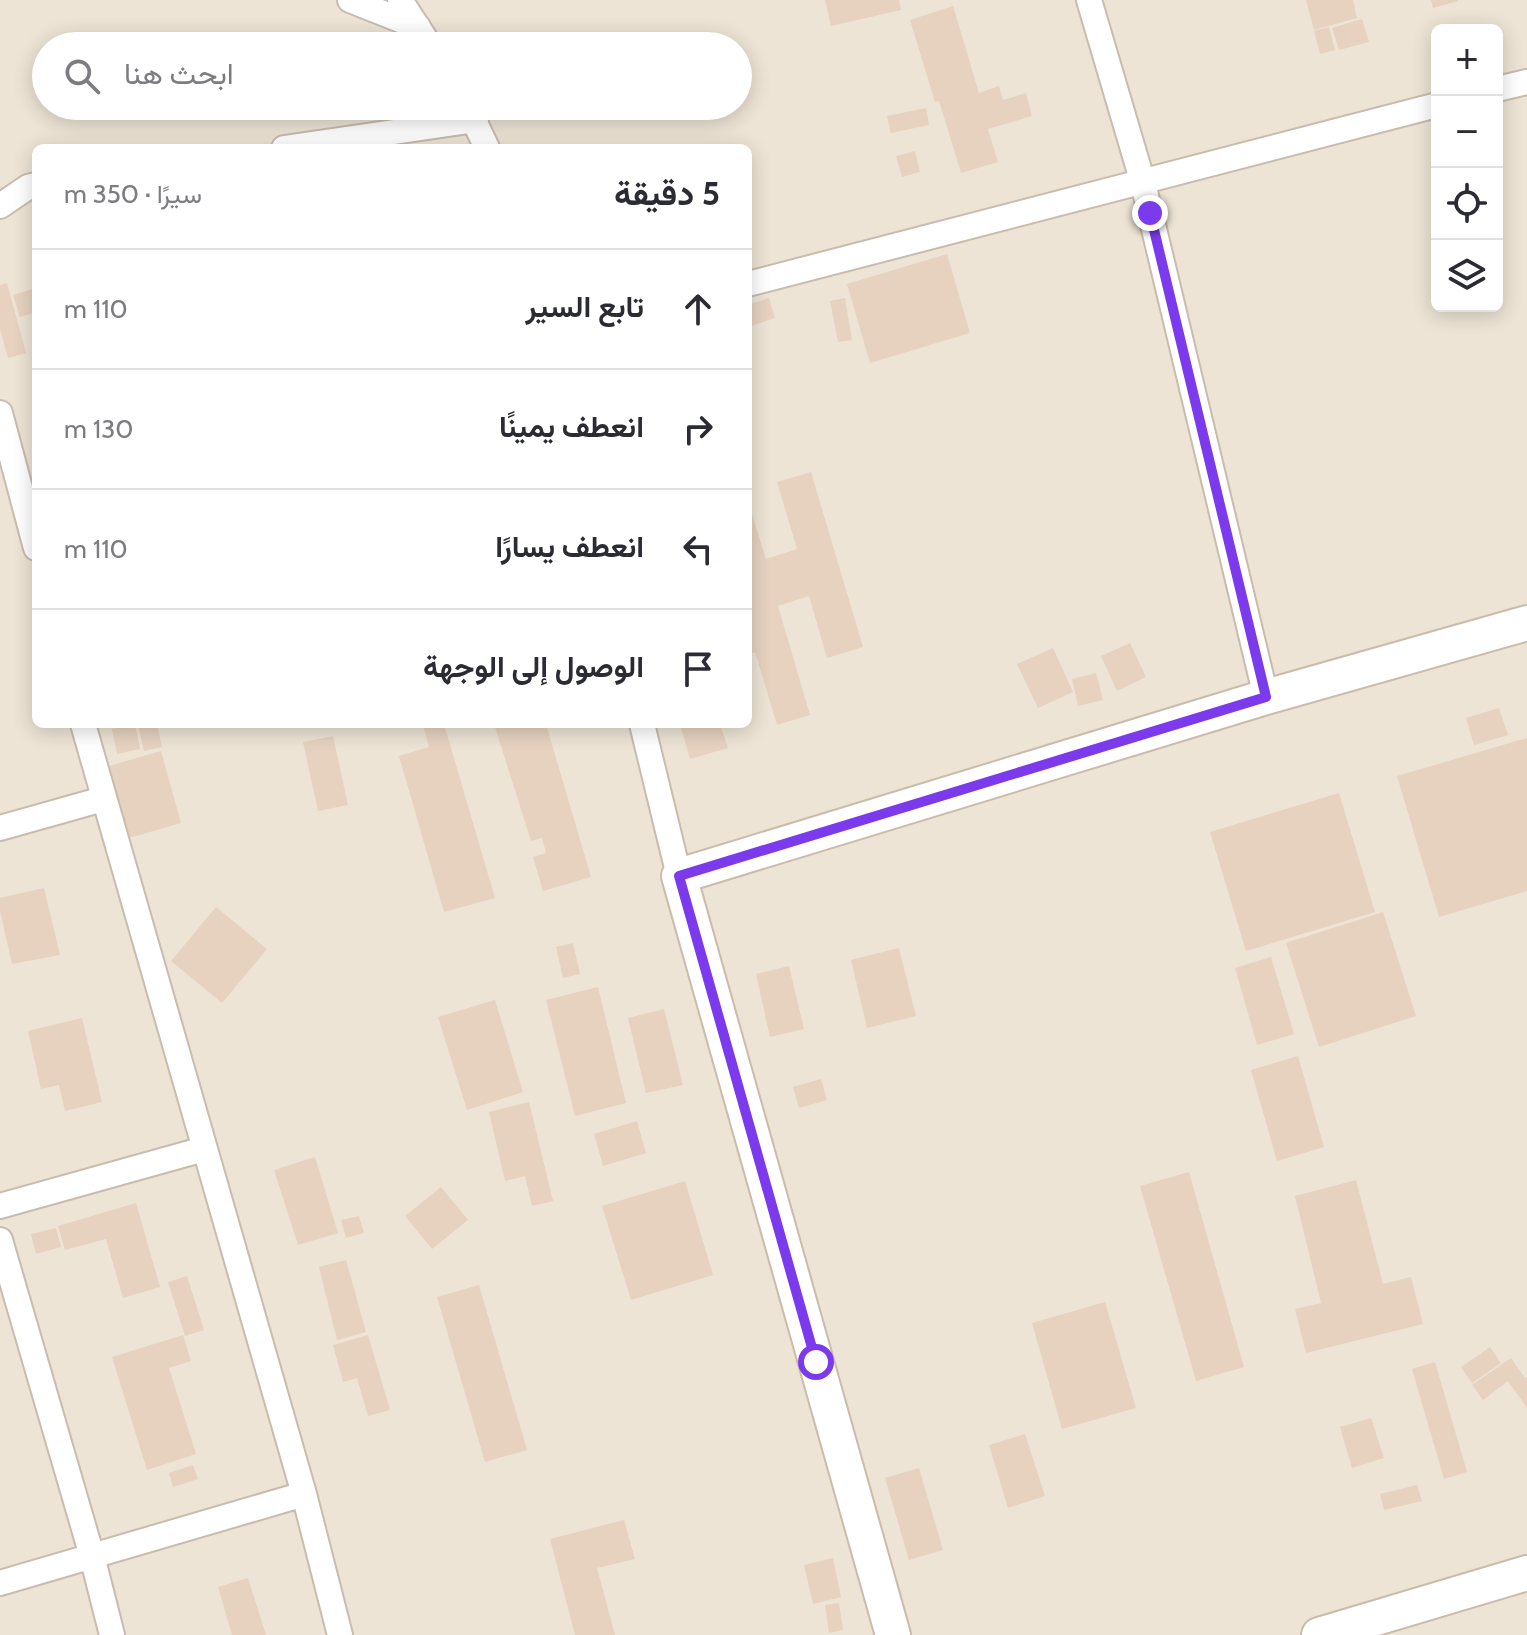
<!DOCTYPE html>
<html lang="ar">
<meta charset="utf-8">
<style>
body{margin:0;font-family:Cabin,Vazirmatn,sans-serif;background:#f7f7f7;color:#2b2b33;direction:rtl}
.controls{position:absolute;right:24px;top:24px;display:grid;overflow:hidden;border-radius:12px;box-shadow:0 4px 20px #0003}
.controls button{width:72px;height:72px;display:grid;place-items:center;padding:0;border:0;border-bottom:2px solid #e1e1e2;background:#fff;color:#2b2b33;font:40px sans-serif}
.stop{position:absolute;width:24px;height:24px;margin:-18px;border:6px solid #7c3aed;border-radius:50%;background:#fff}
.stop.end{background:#7c3aed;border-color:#fff;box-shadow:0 2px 8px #0008}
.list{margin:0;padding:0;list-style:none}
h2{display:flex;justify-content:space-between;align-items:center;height:104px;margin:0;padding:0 32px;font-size:34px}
h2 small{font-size:26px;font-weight:400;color:#7c7c81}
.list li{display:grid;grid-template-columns:52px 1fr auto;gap:24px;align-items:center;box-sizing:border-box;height:120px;padding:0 32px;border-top:2px solid #e1e1e2}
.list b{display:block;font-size:30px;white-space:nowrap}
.list em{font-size:26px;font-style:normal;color:#7c7c81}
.icon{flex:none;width:44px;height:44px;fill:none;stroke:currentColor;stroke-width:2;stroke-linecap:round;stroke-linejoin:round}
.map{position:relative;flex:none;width:1527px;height:1635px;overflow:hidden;direction:ltr}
.search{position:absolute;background:#fff;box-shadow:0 4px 20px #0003;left:32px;top:32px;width:720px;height:88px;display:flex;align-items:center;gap:20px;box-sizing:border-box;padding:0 28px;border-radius:44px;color:#7c7c81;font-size:30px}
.panel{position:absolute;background:#fff;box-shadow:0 4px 20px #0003;left:32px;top:144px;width:720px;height:584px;border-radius:12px;direction:rtl}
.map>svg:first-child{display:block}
</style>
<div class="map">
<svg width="1527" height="1635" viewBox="0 0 1527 1635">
<rect width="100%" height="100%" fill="#faf5e8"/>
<path fill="#ede4d5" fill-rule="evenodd" d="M0,0h1527v1635h-1527zM1437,30h60v276h-60zM46,46h692v60h-692zM36,148h712v576h-712z"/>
<path fill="#e6d2bf" d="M825,0h74l2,10 -70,16z
M1306,0h47l4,18 -43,12z
M1431,0h27v1l-25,7z
M953,6l26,87 20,-7 4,14 23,-7 6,23 -44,13 10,33 -37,11 -22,-72 -4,1 -25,-82z
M1362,19l7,23 -30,8 -7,-22z
M1329,27l6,23 -15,4 -6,-23z
M926,108l3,17 -38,8 -4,-17z
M915,151l5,21 -18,5 -6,-21z
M947,254l23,79 -100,30 -23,-79z
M7,283l19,70 -18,5 -8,-29v-44z
M36,288v24l-16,5 -7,-22z
M769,298l6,20 -27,9v-22z
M845,298l7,42 -14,2 -8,-41z
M811,472l52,175 -36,11 -18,-62 -31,10 32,109 -33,10 -22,-73 -7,3v-154l18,58 31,-10 -20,-67z
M1130,643l16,34 -29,14 -16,-35z
M1053,648l20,44 -35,16 -21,-44z
M1096,673l7,27 -25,6 -6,-27z
M1499,708l9,27 -34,10 -8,-27z
M135,724l5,25 -23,5 -5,-25z
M138,724h19l5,23 -18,4z
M427,724h17l51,174 -51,14 -45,-156 30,-9 -6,-22z
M494,724h52l45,153 -48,14 -10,-34 13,-4 -4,-15 -11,3z
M680,724h40l8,24 -38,11z
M333,736l15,69 -30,6 -15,-69z
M1527,738v153l-88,26 -42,-141z
M161,751l20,72 -52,15 -20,-72z
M1339,793l36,119 -129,39 -36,-119z
M44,888l16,67 -48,9 -12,-53v-13z
M216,907l51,42 -45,54 -51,-42z
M1383,912l33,104 -97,31 -33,-104z
M573,943l7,31 -17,4 -7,-31z
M899,948l17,68 -49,12 -16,-68z
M1271,957l23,77 -37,11 -22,-77z
M789,966l15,63 -34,8 -14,-63z
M598,987l28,116 -51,13 -29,-116z
M495,1000l28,92 -56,18 -29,-93z
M664,1009l19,76 -37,8 -18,-75z
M82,1018l20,84 -37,9 -6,-26 -18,4 -13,-58z
M1298,1056l26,91 -47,14 -26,-91z
M821,1079l6,21 -28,8 -6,-21z
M529,1102l24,99 -21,5 -7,-30 -20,5 -16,-69z
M637,1121l9,32 -43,13 -9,-32z
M315,1157l23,76 -40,12 -24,-75z
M1189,1172l55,195 -48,14 -56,-195z
M1356,1180l27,104 28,-7 12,47 -117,29 -11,-44 26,-6 -26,-107z
M685,1181l28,94 -82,25 -29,-94z
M441,1187l27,33 -36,29 -27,-33z
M136,1203l24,84 -37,11 -17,-59 -41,11 -7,-24z
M359,1216l5,17 -18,5 -5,-18z
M56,1228l5,19 -25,7 -5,-20z
M346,1260l20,72 -29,8 -18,-73z
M187,1276l17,54 -19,6 -17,-54z
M479,1285l48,165 -42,12 -48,-165z
M1105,1302l31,106 -74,21 -30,-106z
M183,1335l8,26 -22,7 27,86 -49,16 -35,-113z
M368,1335l22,75 -22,6 -11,-38 -14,4 -10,-37z
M1490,1347l11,16 -29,20 -11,-16z
M1511,1358l14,20 2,-1v31l-19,-27 -25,19 -11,-15z
M1435,1362l32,110 -23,7 -32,-110z
M1371,1418l13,40 -32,10 -12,-41z
M1025,1434l20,62 -37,12 -19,-63z
M193,1465l5,14 -25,8 -4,-14z
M919,1468l24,82 -34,10 -24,-82z
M1417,1485l5,16 -38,9 -4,-16z
M624,1520l11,39 -38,9 18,67h-40l-25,-96z
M833,1558l8,39 -28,7 -9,-39z
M248,1578l18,57h-34l-14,-48z
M839,1603l4,27 -14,3 -4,-28z"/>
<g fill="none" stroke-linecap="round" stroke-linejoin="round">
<defs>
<path id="street" d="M350,0l68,27
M400,0l30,46
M1089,0l54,183 123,514
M1497,89l30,-7
M468,108l19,40
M284,148l192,-28
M0,206l28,-19 8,-2
M748,284l689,-179
M0,413l36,135
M83,724l221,770 36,141
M642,724l37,152
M0,828l103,-29
M0,1206l204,-57
M0,1240l92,316 20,79
M0,1583l304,-89"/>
<path id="secondary" d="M893,1635l-214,-759 587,-179 261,-74
M1319,1635l208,-62"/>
</defs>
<use href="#street" stroke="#c7bcae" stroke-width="28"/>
<use href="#secondary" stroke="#cabcac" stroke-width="38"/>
<use href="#street" stroke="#fff" stroke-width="24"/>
<use href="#secondary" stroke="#fff" stroke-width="34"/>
</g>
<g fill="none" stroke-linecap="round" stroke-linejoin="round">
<path stroke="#7c3aed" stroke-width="10" d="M816,1362l-137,-486 587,-179 -116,-484"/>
</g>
</svg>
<div class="controls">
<button>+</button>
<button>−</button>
<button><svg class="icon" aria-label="locate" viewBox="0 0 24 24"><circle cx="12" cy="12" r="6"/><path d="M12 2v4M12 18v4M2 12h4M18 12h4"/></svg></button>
<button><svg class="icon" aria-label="layers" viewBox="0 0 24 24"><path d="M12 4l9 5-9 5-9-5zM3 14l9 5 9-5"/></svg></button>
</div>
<div class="stop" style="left:816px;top:1362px"></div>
<div class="stop end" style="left:1150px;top:213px"></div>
<div class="search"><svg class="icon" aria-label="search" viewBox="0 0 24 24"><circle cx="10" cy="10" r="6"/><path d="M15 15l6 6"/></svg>ابحث هنا</div>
<section class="panel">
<h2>5 دقيقة<small>سيرًا · 350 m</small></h2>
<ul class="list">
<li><svg class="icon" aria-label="ahead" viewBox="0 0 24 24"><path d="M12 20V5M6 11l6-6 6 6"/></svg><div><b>تابع السير</b></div><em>110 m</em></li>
<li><svg class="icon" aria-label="right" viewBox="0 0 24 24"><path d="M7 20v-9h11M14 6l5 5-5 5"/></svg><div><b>انعطف يمينًا</b></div><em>130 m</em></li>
<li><svg class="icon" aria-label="left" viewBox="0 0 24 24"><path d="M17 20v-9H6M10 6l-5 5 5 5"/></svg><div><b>انعطف يسارًا</b></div><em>110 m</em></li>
<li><svg class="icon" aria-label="arrive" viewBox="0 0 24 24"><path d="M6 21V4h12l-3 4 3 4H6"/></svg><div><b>الوصول إلى الوجهة</b></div></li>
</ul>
</section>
</div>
